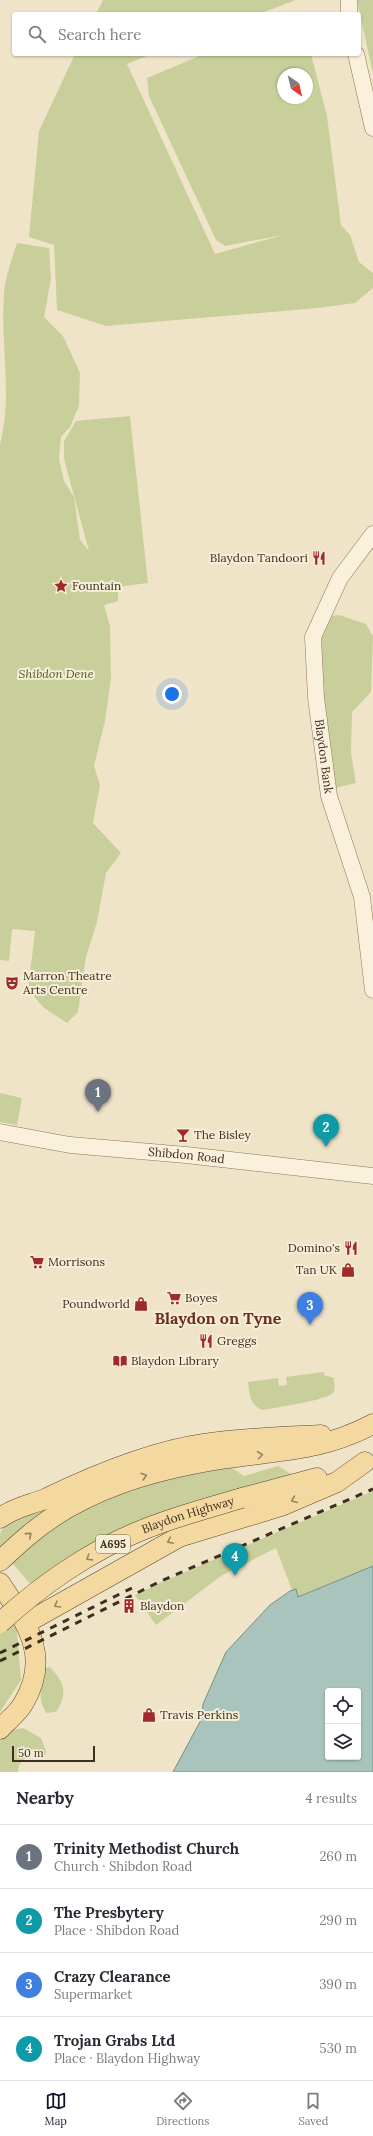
<!DOCTYPE html>
<meta charset="utf-8">
<style>
body{margin:0;font-family:Lora,serif;background:#f2f2f3;color:#2b2b33}
.controls{position:absolute;right:12px;bottom:12px;display:grid;overflow:hidden;border-radius:4px;box-shadow:0 1px 3px #0004}
.controls button{width:36px;height:36px;display:grid;place-items:center;padding:0;border:0;border-bottom:1px solid #e1e1e2;background:#fff;color:#2b2b33;font:20px sans-serif}
.compass{position:absolute;left:277px;top:68px;width:36px;height:36px;border-radius:50%;background:#fff;box-shadow:0 1px 3px #0004;rotate:146deg}
.scale{position:absolute;left:12px;bottom:10px;width:83px;box-sizing:border-box;padding-left:4px;border:2px solid #3d2e20;border-top:0;font-size:11px;line-height:14px;white-space:nowrap;color:#3d2e20;-webkit-text-stroke:3px #f7eed8;paint-order:stroke}
.you{position:absolute;left:172px;top:694px;width:14px;height:14px;margin:-10px;border:3px solid #fff;border-radius:50%;background:#1a73e8;box-shadow:0 0 0 6px #1a73e833}
.badge{display:grid;place-items:center;width:26px;height:26px;border-radius:50%;background:#111827;color:#fff;font-size:13px;font-weight:700}
.pin{position:absolute;translate:-50% -33px;filter:drop-shadow(0 1px 2px #0008)}
.pin::after{content:'';position:absolute;top:21px;width:14px;height:12px;background:inherit;clip-path:polygon(0 0,100% 0,50% 100%)}
.list{margin:0;padding:0;list-style:none}
h2{display:flex;justify-content:space-between;align-items:center;height:52px;margin:0;padding:0 16px;font-size:17px}
h2 small{font-size:13px;font-weight:400;color:#7c7c81}
.list li{display:grid;grid-template-columns:26px 1fr auto;gap:12px;align-items:center;box-sizing:border-box;height:64px;padding:0 16px;border-top:1px solid #e1e1e2}
.list b{display:block;font-size:15px;white-space:nowrap}
.list p{margin:0;font-size:13px;white-space:nowrap;color:#7c7c81}
.list em{font-size:13px;font-style:normal;color:#7c7c81}
.icon{flex:none;width:22px;height:22px;fill:none;stroke:currentColor;stroke-width:2;stroke-linecap:round;stroke-linejoin:round}
.map{position:relative;flex:none;width:373px;height:1772px;overflow:hidden}
.search{position:absolute;background:#fff;box-shadow:0 1px 3px #0004;left:12px;right:12px;top:12px;height:44px;display:flex;align-items:center;gap:10px;box-sizing:border-box;padding:0 14px;border-radius:4px;color:#7c7c81;font-size:15px}
.sheet{height:308px;background:#fff}
nav{display:flex;justify-content:space-around;align-items:center;box-sizing:border-box;height:56px;border-top:1px solid #e1e1e2;background:#fff;font-size:11px;color:#7c7c81}
nav a{display:grid;justify-items:center;gap:2px}
nav .on{color:#111827}
.map>svg:first-child{display:block}
</style>
<div class="map">
<svg width="373" height="1772" viewBox="0 0 373 1772">
<rect width="100%" height="100%" fill="#f0e4c8"/>
<path fill="#c9cf9b" fill-rule="evenodd" d="M103,0h193l-37,14h-163z
M357,0h16v74z
M75,54h77l-25,10 88,190 68,-19 -58,11 -9,-6 -67,-144 -2,-18 57,-24h107l16,62 14,109 9,10 9,27 14,11v15l-18,15 -37,5 -212,18 -49,-16 -3,-65 -25,-8 10,-106zM283,74h24v24h-24z
M17,243l32,5 2,31 -7,38 19,19 17,37 -1,33 -9,21 -9,10 -2,22 5,22 10,16 6,43 9,11 -25,-92v-18l12,-20 54,-5 18,167 -47,6 17,3v9l-14,4 6,21 1,52 -6,43 -11,45 6,19 -7,38 28,30 -15,20 -9,49 -11,35 -8,55 -11,11 -23,-15 -16,-18 7,-59 -23,-2 -3,32 -9,-1v-516c13,-49 0,-100 4,-150 1,-17 8,-35 13,-51z
M339,615l27,9 7,12 -2,56 -19,20 -1,41 5,30 -21,5 -11,-71 -2,-50v-30l10,-21z
M0,1093l22,5 -5,27 -17,-3z
M324,1372v3l10,3c0,4 2,12 -1,15 -6,7 -59,15 -71,17 -13,-6 -12,-15 -14,-28l30,-4 1,8 8,-1 -1,-8z
M228,1465l16,11 34,-10 13,8 3,5 -39,8 -222,100 -22,-25c18,-15 36,-31 55,-44 48,-32 108,-40 162,-53z
M373,1491v75l-75,31 -6,-7 -16,-42 -55,28 -65,49 -21,-30 27,-13z
M56,1507l-56,43c0,-4 0,-11 0,-16 6,-19 39,-22 56,-27z
M14,1620l3,13 4,47 -21,32v-78z
M50,1667c15,16 18,27 6,45l-10,1c-9,-16 -5,-28 -2,-45z
M23,1728l18,10 5,13 -1,5 -13,-7 -13,16 -1,7h-18v-31l12,-11z"/>
<path fill="#a9c4bc" stroke="#6f938a" fill-rule="evenodd" d="M373,1566v206h-200l29,-54 1,-14 23,-52 44,-47 20,-14 6,-2 2,8zM328,1691h30v66h-30z"/>
<g fill="none" stroke-linecap="round" stroke-linejoin="round">
<defs>
<g id="minor">
<path d="M349,0v14"/>
<path d="M356,54l17,74"/>
<path id="s1" d="M373,534l-33,44 -27,59 3,61 13,98 33,101 11,93"/>
<path id="s2" d="M0,1132l70,13 116,10 187,21"/>
</g>
<path id="major" d="M242,1498l75,-20
M0,1518c15,-11 31,-13 47,-20 46,-22 106,-47 157,-54 38,-6 78,-7 117,-9
M0,1561c10,-9 19,-18 29,-26 54,-46 124,-65 192,-76 57,-9 99,-7 152,-35
M0,1583c26,40 52,73 23,121 -5,9 -16,17 -23,25
M26,1623l153,-86 102,-31 56,-24 28,-20"/>
</defs>
<use href="#minor" stroke="#8d765c" stroke-width="17"/>
<use href="#major" stroke="#5b4430" stroke-width="21"/>
<use href="#minor" stroke="#faf1dc" stroke-width="16"/>
<use href="#major" stroke="#f3d9a0" stroke-width="20"/>
<path stroke="#3d2e20" stroke-width="3" stroke-dasharray="7 7" stroke-linecap="butt" d="M0,1653l136,-67
M0,1661l161,-80 212,-92"/>
<defs>
<g id="major-bridge">
<path id="s3" d="M0,1623c40,-37 90,-72 140,-92 33,-14 68,-23 102,-33"/>
</g>
</defs>
<use href="#major-bridge" stroke="#5b4430" stroke-width="21" stroke-linecap="butt"/>
<use href="#major-bridge" stroke="#f3d9a0" stroke-width="20"/>
</g>
<defs><path id="oneway-chevron" d="M-2-3.5L2.5 0L-2 3.5" fill="none" stroke-width="1.6" stroke-linecap="round" stroke-linejoin="round"/></defs>
<g stroke="#988460">
<use href="#oneway-chevron" transform="translate(260 1455) rotate(-7)"/>
<use href="#oneway-chevron" transform="translate(144 1476) rotate(-17)"/>
<use href="#oneway-chevron" transform="translate(294 1500) rotate(157)"/>
<use href="#oneway-chevron" transform="translate(29 1535) rotate(-40)"/>
<use href="#oneway-chevron" transform="translate(170 1541) rotate(154)"/>
<use href="#oneway-chevron" transform="translate(89 1558) rotate(148)"/>
<use href="#oneway-chevron" transform="translate(57 1605) rotate(150)"/>
</g>
<defs>
<symbol id="restaurant-bare" viewBox="-9 -9 18 18"><path d="M-5-6h1v4h1v-4h1v4h1v-4h1v5L-1.5 .5V6h-2V.5L-5-1ZM5-6V6H3V1.5H1.5Q1.5-4 5-6Z" fill="#9e2a2b" stroke="#f7eed8" stroke-width="2.5" paint-order="stroke"/></symbol>
<symbol id="sight-bare" viewBox="-9 -9 18 18"><path d="M0-6L1.8-2.2L6-1.7L2.9 1.2L3.7 5.4L0 3.3L-3.7 5.4L-2.9 1.2L-6-1.7L-1.8-2.2Z" fill="#9e2a2b" stroke="#f7eed8" stroke-width="2.5" paint-order="stroke"/></symbol>
<symbol id="theatre-bare" viewBox="-9 -9 18 18"><path d="M-5-5.5Q0-4 5-5.5V0Q5 5 0 6Q-5 5-5 0ZM-3.3-2.5H-1v1.5H-3.3ZM1-2.5H3.3v1.5H1ZM-2.8 1Q0 5.5 2.8 1Z" fill="#9e2a2b" stroke="#f7eed8" stroke-width="2.5" paint-order="stroke"/></symbol>
<symbol id="bar-bare" viewBox="-9 -9 18 18"><path d="M-6-5H6L.8 .8V4.5H3.5V6h-7V4.5H-.8V.8Z" fill="#9e2a2b" stroke="#f7eed8" stroke-width="2.5" paint-order="stroke"/></symbol>
<symbol id="supermarket-bare" viewBox="-9 -9 18 18"><path d="M-6-5.5h2.5l.6 2H6L4.5 2H-2.5L-4.4-4H-6ZM-1.5 3.2a1.3 1.3 0 1 0 .1 0ZM3 3.2a1.3 1.3 0 1 0 .1 0Z" fill="#9e2a2b" stroke="#f7eed8" stroke-width="2.5" paint-order="stroke"/></symbol>
<symbol id="shop-bare" viewBox="-9 -9 18 18"><path d="M-5-2.5h2.3a2.7 3.5 0 0 1 5.4 0H5L5.5 6h-11ZM-1.5-2.5h3a1.5 2.3 0 0 0-3 0Z" fill="#9e2a2b" stroke="#f7eed8" stroke-width="2.5" paint-order="stroke"/></symbol>
<symbol id="library-bare" viewBox="-9 -9 18 18"><path d="M-6-4Q-3-5.5-.7-3.5V5Q-3 3-6 4ZM6-4Q3-5.5 .7-3.5V5Q3 3 6 4Z" fill="#9e2a2b" stroke="#f7eed8" stroke-width="2.5" paint-order="stroke"/></symbol>
<symbol id="building-bare" viewBox="-9 -9 18 18"><path d="M-4-6H4V6H1V3H-1V6H-4ZM-2.5-4.3h1.7v1.8h-1.7ZM.8-4.3h1.7v1.8H.8ZM-2.5-1h1.7V.8h-1.7ZM.8-1h1.7V.8H.8Z" fill="#9e2a2b" stroke="#f7eed8" stroke-width="2.5" paint-order="stroke"/></symbol>
</defs>
<g fill-rule="evenodd">
<use href="#restaurant-bare" x="309" y="548" width="20" height="20"/>
<use href="#sight-bare" x="51" y="576" width="20" height="20"/>
<use href="#theatre-bare" x="2" y="973" width="20" height="20"/>
<use href="#bar-bare" x="173" y="1125" width="20" height="20"/>
<use href="#restaurant-bare" x="341" y="1238" width="20" height="20"/>
<use href="#supermarket-bare" x="27" y="1252" width="20" height="20"/>
<use href="#shop-bare" x="338" y="1260" width="20" height="20"/>
<use href="#supermarket-bare" x="164" y="1288" width="20" height="20"/>
<use href="#shop-bare" x="131" y="1294" width="20" height="20"/>
<use href="#restaurant-bare" x="196" y="1331" width="20" height="20"/>
<use href="#library-bare" x="110" y="1351" width="20" height="20"/>
<use href="#building-bare" x="119" y="1596" width="20" height="20"/>
<use href="#shop-bare" x="139" y="1705" width="20" height="20"/>
</g>
<g text-anchor="middle" stroke-width="4" stroke-linejoin="round" paint-order="stroke">
<rect fill="#f7eed8" stroke="#756857" stroke-width="1" x="96" y="1535" width="34" height="18" rx="3"/>
<g font-size="11" font-weight="bold" fill="#3d2e20">
<text x="113" y="1548">A695</text>
</g>
<g font-size="12" fill="#3d2e20" stroke="#f7eed8" text-anchor="start">
<text x="308" y="562" text-anchor="end">Blaydon Tandoori</text>
<text x="72" y="590">Fountain</text>
<text x="23" y="980">Marron Theatre<tspan x="23" dy="14">Arts Centre</tspan></text>
<text x="194" y="1139">The Bisley</text>
<text x="340" y="1252" text-anchor="end">Domino's</text>
<text x="48" y="1266">Morrisons</text>
<text x="337" y="1274" text-anchor="end">Tan UK</text>
<text x="185" y="1302">Boyes</text>
<text x="130" y="1308" text-anchor="end">Poundworld</text>
<text x="217" y="1345">Greggs</text>
<text x="131" y="1365">Blaydon Library</text>
<text x="140" y="1610">Blaydon</text>
<text x="160" y="1719">Travis Perkins</text>
</g>
<g font-size="12" font-style="italic" fill="#4d5a26" stroke="#f7eed8">
<text x="56" y="678">Shibdon Dene</text>
</g>
<g font-size="12" fill="#3d2e20" stroke="#f7eed8">
<text dy="4" stroke="none"><textPath href="#s1" startOffset="240">Blaydon Bank</textPath></text>
<text dy="4" stroke="none"><textPath href="#s2" startOffset="188">Shibdon Road</textPath></text>
<text dy="4" stroke="none"><textPath href="#s3" startOffset="219">Blaydon Highway</textPath></text>
</g>
<g font-size="16" font-weight="bold" fill="#6b2e1e" stroke="#f7eed8">
<text x="218" y="1324">Blaydon on Tyne</text>
</g>
</g>
</svg>
<div class="controls">
<button><svg class="icon" aria-label="locate" viewBox="0 0 24 24"><circle cx="12" cy="12" r="6"/><path d="M12 2v4M12 18v4M2 12h4M18 12h4"/></svg></button>
<button><svg class="icon" aria-label="layers" viewBox="0 0 24 24"><path d="M12 4l9 5-9 5-9-5zM3 14l9 5 9-5"/></svg></button>
</div>
<svg class="compass" viewBox="-18 -18 36 36"><path d="M0-13l5 13h-10z" fill="#e53935"/><path d="M0 13l5-13h-10z" fill="#7c7c81"/></svg>
<div class="scale">50 m</div>
<div class="you"></div>
<div class="pin badge" style="left:98px;top:1112px;background:#6b7280">1</div>
<div class="pin badge" style="left:326px;top:1147px;background:#0f9aa8">2</div>
<div class="pin badge" style="left:310px;top:1325px;background:#3f7fe0">3</div>
<div class="pin badge" style="left:235px;top:1576px;background:#0f9aa8">4</div>
<div class="search"><svg class="icon" aria-label="search" viewBox="0 0 24 24"><circle cx="10" cy="10" r="6"/><path d="M15 15l6 6"/></svg>Search here</div>
</div>
<section class="sheet">
<h2>Nearby<small>4 results</small></h2>
<ul class="list">
<li><span class="badge" style="background:#6b7280">1</span><div><b>Trinity Methodist Church</b><p>Church · Shibdon Road</p></div><em>260 m</em></li>
<li><span class="badge" style="background:#0f9aa8">2</span><div><b>The Presbytery</b><p>Place · Shibdon Road</p></div><em>290 m</em></li>
<li><span class="badge" style="background:#3f7fe0">3</span><div><b>Crazy Clearance</b><p>Supermarket</p></div><em>390 m</em></li>
<li><span class="badge" style="background:#0f9aa8">4</span><div><b>Trojan Grabs Ltd</b><p>Place · Blaydon Highway</p></div><em>530 m</em></li>
</ul>
</section>
<nav>
<a class="on"><svg class="icon" aria-label="map" viewBox="0 0 24 24"><path d="M3 6l6-2 6 2 6-2v14l-6 2-6-2-6 2zM9 4v14M15 6v14"/></svg>Map</a>
<a><svg class="icon" aria-label="directions" viewBox="0 0 24 24"><path d="M12 3l9 9-9 9-9-9zM9 14v-3h6M13 9l2 2-2 2"/></svg>Directions</a>
<a><svg class="icon" aria-label="saved" viewBox="0 0 24 24"><path d="M7 4h10v16l-5-4-5 4z"/></svg>Saved</a>
</nav>
